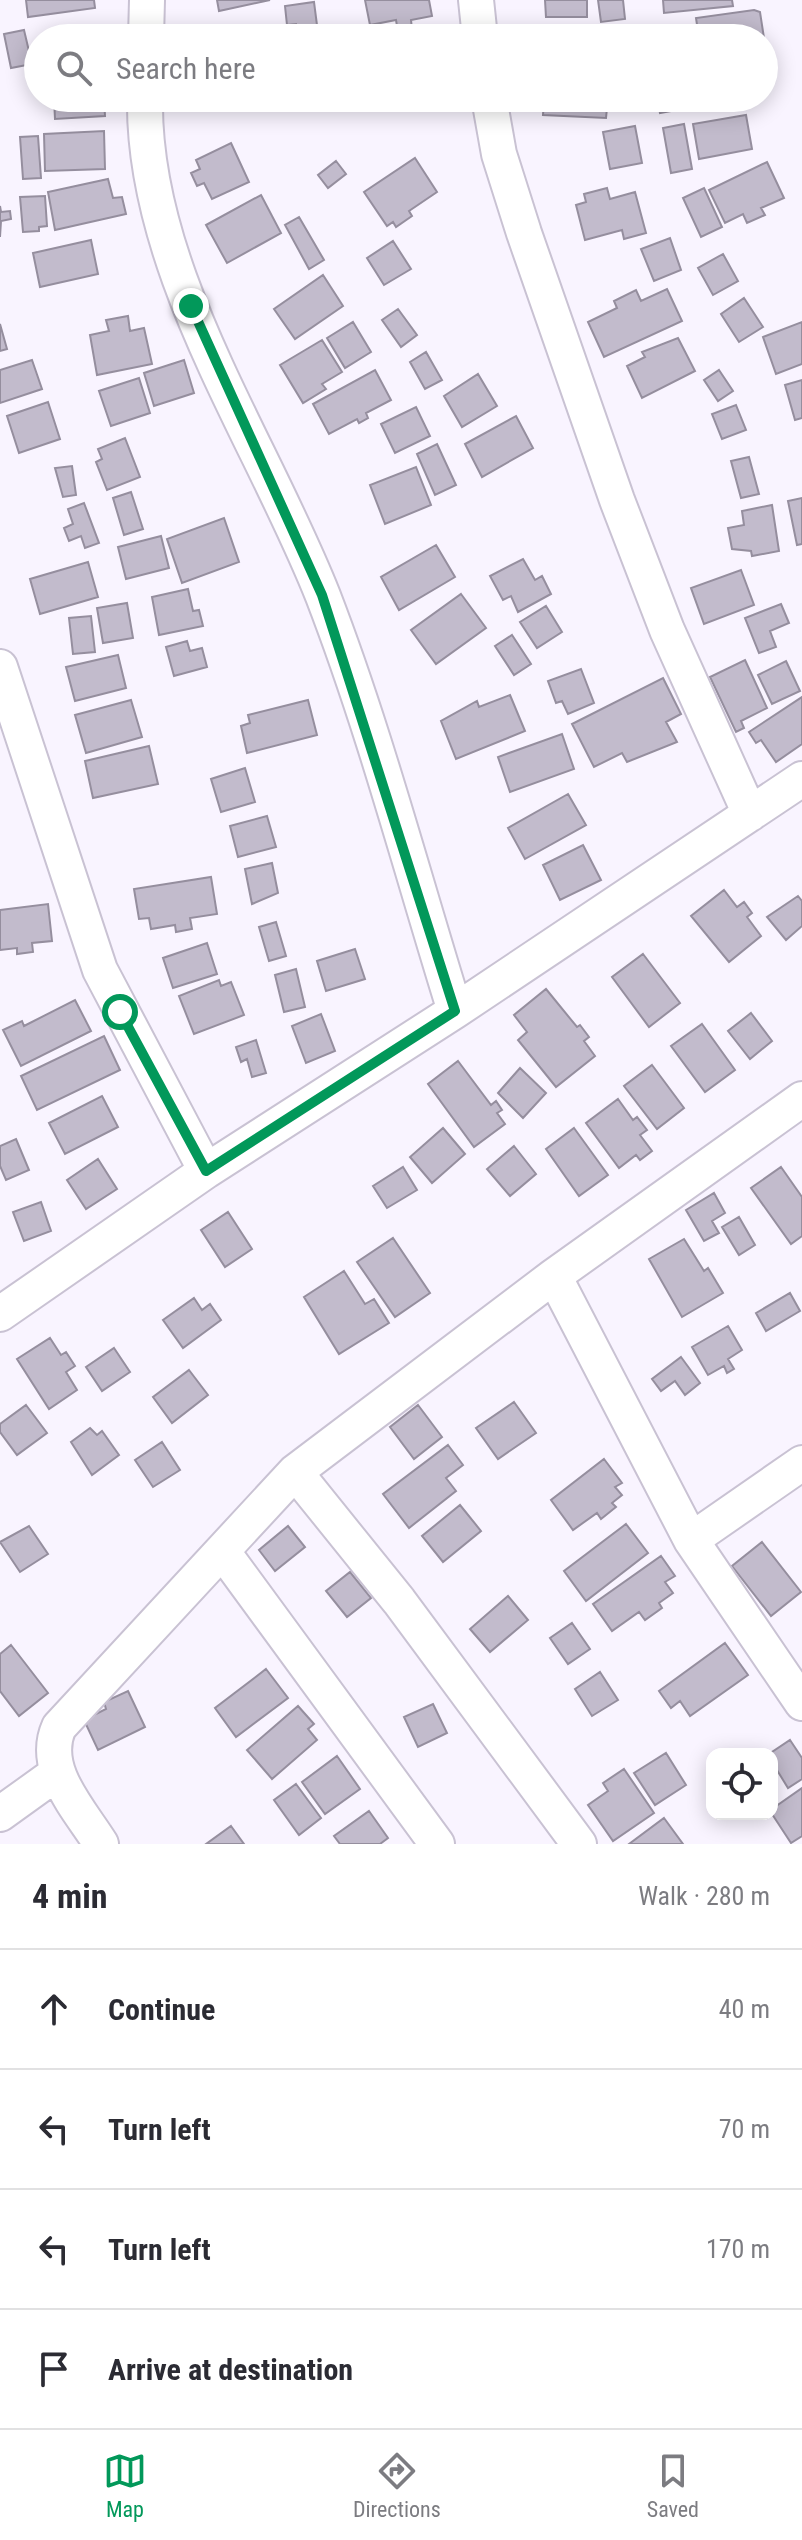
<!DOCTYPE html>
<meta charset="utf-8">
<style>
body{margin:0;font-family:"Roboto Condensed",sans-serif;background:#f2f2f3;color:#2b2b33}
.controls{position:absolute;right:24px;bottom:24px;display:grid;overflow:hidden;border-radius:16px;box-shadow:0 4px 20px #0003}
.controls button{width:72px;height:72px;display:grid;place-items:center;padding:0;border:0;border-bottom:2px solid #e1e1e2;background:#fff;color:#2b2b33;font:40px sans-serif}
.stop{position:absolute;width:24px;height:24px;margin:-18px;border:6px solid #02985a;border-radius:50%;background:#fff}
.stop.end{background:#02985a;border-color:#fff;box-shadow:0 2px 8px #0008}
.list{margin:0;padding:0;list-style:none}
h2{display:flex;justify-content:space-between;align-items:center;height:104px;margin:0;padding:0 32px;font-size:34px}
h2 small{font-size:26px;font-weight:400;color:#7c7c81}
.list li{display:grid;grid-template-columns:52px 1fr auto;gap:24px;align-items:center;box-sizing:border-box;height:120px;padding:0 32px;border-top:2px solid #e1e1e2}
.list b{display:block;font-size:30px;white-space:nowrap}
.list em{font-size:26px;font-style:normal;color:#7c7c81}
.icon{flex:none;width:44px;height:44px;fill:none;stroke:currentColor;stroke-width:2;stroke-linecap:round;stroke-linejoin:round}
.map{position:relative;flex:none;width:802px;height:1844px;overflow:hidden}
.search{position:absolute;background:#fff;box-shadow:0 4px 20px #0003;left:24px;right:24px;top:24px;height:88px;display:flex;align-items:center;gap:20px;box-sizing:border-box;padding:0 28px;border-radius:44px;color:#7c7c81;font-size:30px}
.sheet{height:584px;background:#fff}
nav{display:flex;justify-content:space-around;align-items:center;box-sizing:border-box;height:112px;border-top:2px solid #e1e1e2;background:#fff;font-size:22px;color:#7c7c81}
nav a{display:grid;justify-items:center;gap:4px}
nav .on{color:#02985a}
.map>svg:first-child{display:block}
</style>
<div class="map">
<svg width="802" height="1844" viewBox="0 0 802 1844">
<rect width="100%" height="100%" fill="#f9f4ff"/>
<path fill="#c2bbcc" stroke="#958e9e" stroke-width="2" d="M26,0h68l1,8 -67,9z
M217,0h53l-51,11z
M365,0h64l3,16 -21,4 1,9 -14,3 -2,-12 -26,5z
M545,0h42v17h-41z
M598,0h25l2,19 -24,3z
M663,0h69l1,6 -69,7z
M314,2l4,31 -21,3 -1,-12 -9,1 -2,-19z
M754,10l6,2 4,26h-65l-3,-20z
M275,25l2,13h-55l-1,-6z
M692,26l1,12h-35l-1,-10z
M24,30l8,34 -21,4 -7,-34z
M54,98h50l1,18 -50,3z
M353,98h28l1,6 -27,5z
M544,98h64l-2,20 -63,-3z
M657,98h23l2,11 -22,4z
M683,98h67l1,6 -67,4z
M746,115l6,34 -53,10 -6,-35z
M684,124l8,45 -21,4 -8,-45z
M635,126l7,37 -32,6 -7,-37z
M104,131l1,38 -60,2 -1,-37z
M38,136l3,42 -18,1 -3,-42z
M231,143l18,39 -37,17 -8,-16 -7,3 -6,-13 9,-4 -4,-9z
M415,158l22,34 -28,19 3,5 -16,11 -3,-5 -6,4 -23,-34z
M336,161l10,13 -18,14 -10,-13z
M767,162l17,36 -23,10 4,7 -18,8 -4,-9 -18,9 -16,-33z
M108,179l5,19 9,-1 4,17 -71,16 -7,-38z
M607,188l3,11 25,-7 11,41 -22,6 -2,-9 -37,10 -9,-35 10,-3 -2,-8z
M704,188l18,39 -21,10 -18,-39z
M261,195l20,38 -54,30 -21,-38z
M45,196l2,30 -8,1v4l-16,1 -3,-35z
M0,206l1,6 9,-1 1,8 -10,2 -1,16z
M299,217l25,43 -15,9 -24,-44z
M670,238l11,32 -27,11 -13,-32z
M91,240l7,34 -58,13 -7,-34z
M393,241l18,28 -27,16 -17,-27z
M723,254l15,27 -25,14 -15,-27z
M323,275l20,31 -48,33 -21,-30z
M667,289l15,32 -78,36 -16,-35 29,-14 -3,-7 22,-11 5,11z
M744,298l19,29 -24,15 -18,-28z
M398,309l19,26 -16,12 -19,-27z
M128,316l2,15 14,-3 8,36 -55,11 -7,-40 19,-4 -3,-11z
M353,322l18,30 -26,16 -18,-30z
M802,322v42l-26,10 -13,-37z
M0,324l7,25 -7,2z
M678,338l17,33 -53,27 -15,-32 18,-9 -3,-5z
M322,340l20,32 -20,12 4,5 -23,14 -23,-38z
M426,352l16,28 -17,9 -15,-27z
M32,360l10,29 -42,14v-33z
M184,360l10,33 -40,13 -10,-33z
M375,370l16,30 -25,13 2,5 -9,5 -2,-4 -28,15 -16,-30z
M719,370l14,21 -15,10 -14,-21z
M478,374l19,32 -35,21 -18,-31z
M139,378l11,35 -39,13 -12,-35z
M802,380v38l-7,2 -10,-35z
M48,402l12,37 -41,14 -12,-37z
M736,405l10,25 -24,9 -10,-25z
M416,407l14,29 -35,17 -14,-29z
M516,416l17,32 -51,29 -17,-33z
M125,438l15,39 -33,13 -11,-28 6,-3 -4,-10z
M437,444l19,41 -21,10 -18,-41z
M749,457l10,37 -18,4 -10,-37z
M72,466l4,29 -13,2 -8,-29z
M416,467l15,38 -46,19 -15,-39z
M131,492l12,37 -19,6 -11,-37z
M802,498v46l-5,1 -9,-44z
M84,503l15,40 -14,5 -4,-12 -12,5 -5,-13 9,-4 -5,-15z
M772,505l7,46 -27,5 -1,-5 -19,-2 -4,-21 16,-3 -2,-14z
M224,518l15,44 -57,21 -15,-44z
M161,536l8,32 -43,11 -8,-32z
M436,545l19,32 -56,33 -18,-33z
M523,559l12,21 7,-4 9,18 -33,18 -7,-16 -8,4 -13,-24z
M88,562l10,35 -58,17 -10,-35z
M741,570l13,35 -50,19 -13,-36z
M188,589l5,22 6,-1 4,16 -44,9 -7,-38z
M461,594l25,34 -50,36 -25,-34z
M127,603l6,35 -30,5 -6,-35z
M781,604l8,19 -19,8 6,16 -17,6 -14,-35z
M546,606l16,26 -25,16 -17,-26z
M91,616l4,36 -22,2 -4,-36z
M512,635l19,29 -17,11 -19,-29z
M187,641l3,10 12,-3 5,19 -33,9 -8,-29z
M118,655l8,33 -51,13 -9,-34z
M745,660l22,48 -26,13 3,7 -8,4 -26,-55z
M786,661l14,30 -28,13 -14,-29z
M581,669l13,34 -26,11 -6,-13 -6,2 -8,-22z
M663,678l18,36 -15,8 11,20 -50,20 -5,-9 -28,14 -22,-43z
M510,695l15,36 -69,28 -15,-38 36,-20 2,6z
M802,697v47l-26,18 -15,-22 -5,3 -7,-11z
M131,700l11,37 -56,16 -11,-38z
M308,700l9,35 -70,18 -6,-27 9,-3 -2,-8z
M562,734l12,35 -64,23 -12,-35z
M149,746l9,38 -65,14 -8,-37z
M245,768l10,34 -34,10 -10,-33z
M568,794l18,31 -61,34 -17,-31z
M267,816l9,31 -38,10 -8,-31z
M583,845l18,35 -41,20 -17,-35z
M272,863l6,30 -26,11 -7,-35z
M211,877l6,37 -27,4 2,11 -16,3 -1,-7 -24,4 -2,-11 -10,1 -5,-30z
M724,890l13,17 7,-5 8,11 -5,4 14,19 -32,26 -38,-46z
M798,896l4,5v25l-16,14 -19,-23z
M48,904l4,37 -20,2 1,9 -16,2v-6l-17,2v-40z
M276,922l10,34 -17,5 -10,-34z
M207,943l10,31 -44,14 -10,-30z
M355,949l10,30 -39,12 -9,-30z
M643,954l37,49 -31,24 -37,-50z
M296,969l9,38 -21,5 -9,-37z
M219,980l2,6 10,-4 13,33 -50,19 -15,-38z
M546,989l31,38 3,-2 9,12 -5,4 11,15 -39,31 -38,-47 9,-8 -13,-17z
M75,1000l16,31 -70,35 -18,-36 19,-9 2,5z
M751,1013l21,28 -22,18 -22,-28z
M321,1014l14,37 -29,12 -14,-37z
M702,1024l33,46 -30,22 -34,-46z
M104,1036l16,34 -83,40 -16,-34z
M256,1040l10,33 -14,4 -5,-18 -6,3 -5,-15z
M458,1061l33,44 5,-4 6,9 -5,3 8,11 -31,23 -46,-63z
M652,1065l32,43 -27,21 -33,-43z
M520,1068l26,25 -23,25 -25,-25z
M102,1096l16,31 -53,27 -16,-31z
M618,1099l15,21 4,-3 10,13 -7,5 12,16 -12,9 -4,-5 -17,13 -33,-45z
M443,1128l22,26 -33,29 -22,-26z
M574,1128l34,47 -29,21 -33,-47z
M16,1139l13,31 -23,10 -6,-14v-20z
M514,1146l22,28 -26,22 -23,-27z
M98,1159l19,30 -31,20 -19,-29z
M403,1167l14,23 -30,18 -14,-22z
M781,1167l21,30v39l-11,8 -40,-56z
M714,1193l11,20 -13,8 7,12 -15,8 -18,-31z
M41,1202l10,29 -27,10 -11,-29z
M228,1212l24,37 -27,18 -24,-37z
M739,1217l16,28 -16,10 -17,-28z
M393,1238l37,55 -35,24 -38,-55z
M684,1239l20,32 4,-3 15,25 -41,24 -33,-58z
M344,1271l21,33 9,-5 15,24 -50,31 -35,-57z
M790,1293l10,18 -34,20 -10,-18z
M194,1298l8,12 8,-6 11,16 -38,28 -20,-28z
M728,1326l14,24 -14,9 6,10 -7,4 -3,-7 -16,9 -16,-28z
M50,1338l11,17 5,-3 9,14 -9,6 11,18 -28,19 -32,-50z
M114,1348l16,24 -28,19 -16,-24z
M681,1357l19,26 -15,12 -10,-14 -14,10 -9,-12z
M189,1370l19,25 -36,28 -19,-26z
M514,1402l22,31 -38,26 -22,-31z
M26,1405l21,28 -30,22 -17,-23v-8z
M418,1405l24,32 -28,22 -24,-32z
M90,1428l7,7 5,-4 17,24 -27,20 -21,-33z
M162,1442l18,28 -27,17 -18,-27z
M448,1445l15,20 -17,13 10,13 -47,37 -26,-34z
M604,1459l18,24 -7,4 7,8 -10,8 4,4 -15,12 -4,-6 -24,17 -22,-30z
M460,1505l21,26 -38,31 -21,-26z
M626,1524l22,29 -62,48 -22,-30z
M29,1526l19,28 -28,18 -20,-30z
M288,1526l17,21 -30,24 -16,-21z
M762,1542l39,50 -30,24 -39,-50z
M661,1556l14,20 -10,6 8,11 -14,10 3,5 -17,12 -6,-8 -27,19 -19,-27z
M350,1572l21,26 -24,19 -21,-26z
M508,1596l20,24 -38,32 -20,-23z
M572,1623l18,26 -22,15 -18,-26z
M725,1643l23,32 -58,41 -10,-15 -9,7 -12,-17z
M11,1645l37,48 -29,23 -19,-25v-37z
M266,1669l22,29 -52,39 -21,-29z
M600,1672l18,28 -26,16 -17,-27z
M128,1691l17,36 -47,23 -14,-30 22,-11 -2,-7z
M433,1704l14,29 -29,14 -14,-30z
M298,1706l16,18 -6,5 9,11 -45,39 -25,-29z
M790,1740l12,18v21l-14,9 -16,-26v-8h-3z
M666,1753l20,32 -31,20 -21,-32z
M337,1756l23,33 -35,25 -23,-32z
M624,1769l30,44 -41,28 -25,-36 20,-14 -5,-8z
M296,1784l25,34 -22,17 -25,-35z
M802,1788v48l-11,7 -19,-29v-5z
M369,1811l19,27 -8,6h-40l-6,-8z
M664,1818l19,26h-54z
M231,1826l13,18h-38z"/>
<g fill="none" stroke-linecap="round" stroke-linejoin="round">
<defs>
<path id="minor" d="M476,0l4,38
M146,38l1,-38
M145,98c-3,172 116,341 178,498 52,135 89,277 132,415
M489,98l10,56 25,79 93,267 50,130 83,184
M0,667l100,303 106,201
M554,1276l137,264 111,163
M0,1314l206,-143 249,-160 347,-232
M295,1472l104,129 180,243
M691,1540l111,-77
M223,1552l214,292
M0,1814l57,-41
M101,1844c-21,-34 -61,-75 -42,-117l236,-255 259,-196 248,-177"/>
</defs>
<use href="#minor" stroke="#c9c2d3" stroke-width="38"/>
<use href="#minor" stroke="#fff" stroke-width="34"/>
</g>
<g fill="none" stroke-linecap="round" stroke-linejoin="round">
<path stroke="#02985a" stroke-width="10" d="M120,1012l86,159 249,-160 -133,-416 -131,-289"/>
</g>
</svg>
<div class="controls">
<button><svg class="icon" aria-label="locate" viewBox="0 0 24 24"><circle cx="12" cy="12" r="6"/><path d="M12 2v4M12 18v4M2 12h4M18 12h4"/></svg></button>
</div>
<div class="stop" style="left:120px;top:1012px"></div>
<div class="stop end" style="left:191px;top:306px"></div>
<div class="search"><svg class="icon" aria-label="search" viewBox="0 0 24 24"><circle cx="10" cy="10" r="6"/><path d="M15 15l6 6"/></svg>Search here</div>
</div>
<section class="sheet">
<h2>4 min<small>Walk · 280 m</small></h2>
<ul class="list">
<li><svg class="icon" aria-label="ahead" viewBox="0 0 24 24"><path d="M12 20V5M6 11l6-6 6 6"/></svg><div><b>Continue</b></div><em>40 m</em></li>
<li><svg class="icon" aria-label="left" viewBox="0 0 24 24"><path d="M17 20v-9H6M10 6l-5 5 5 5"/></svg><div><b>Turn left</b></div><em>70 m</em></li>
<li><svg class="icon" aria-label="left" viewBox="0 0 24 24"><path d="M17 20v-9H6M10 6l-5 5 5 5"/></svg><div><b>Turn left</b></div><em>170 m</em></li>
<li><svg class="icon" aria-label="arrive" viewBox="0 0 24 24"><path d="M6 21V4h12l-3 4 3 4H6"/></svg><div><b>Arrive at destination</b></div></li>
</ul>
</section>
<nav>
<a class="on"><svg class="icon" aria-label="map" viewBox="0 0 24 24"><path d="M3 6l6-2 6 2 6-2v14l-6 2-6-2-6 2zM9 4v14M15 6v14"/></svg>Map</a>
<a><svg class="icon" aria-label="directions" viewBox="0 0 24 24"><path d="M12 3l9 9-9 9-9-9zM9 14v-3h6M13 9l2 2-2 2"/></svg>Directions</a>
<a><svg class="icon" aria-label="saved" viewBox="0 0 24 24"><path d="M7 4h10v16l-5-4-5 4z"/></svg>Saved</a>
</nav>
